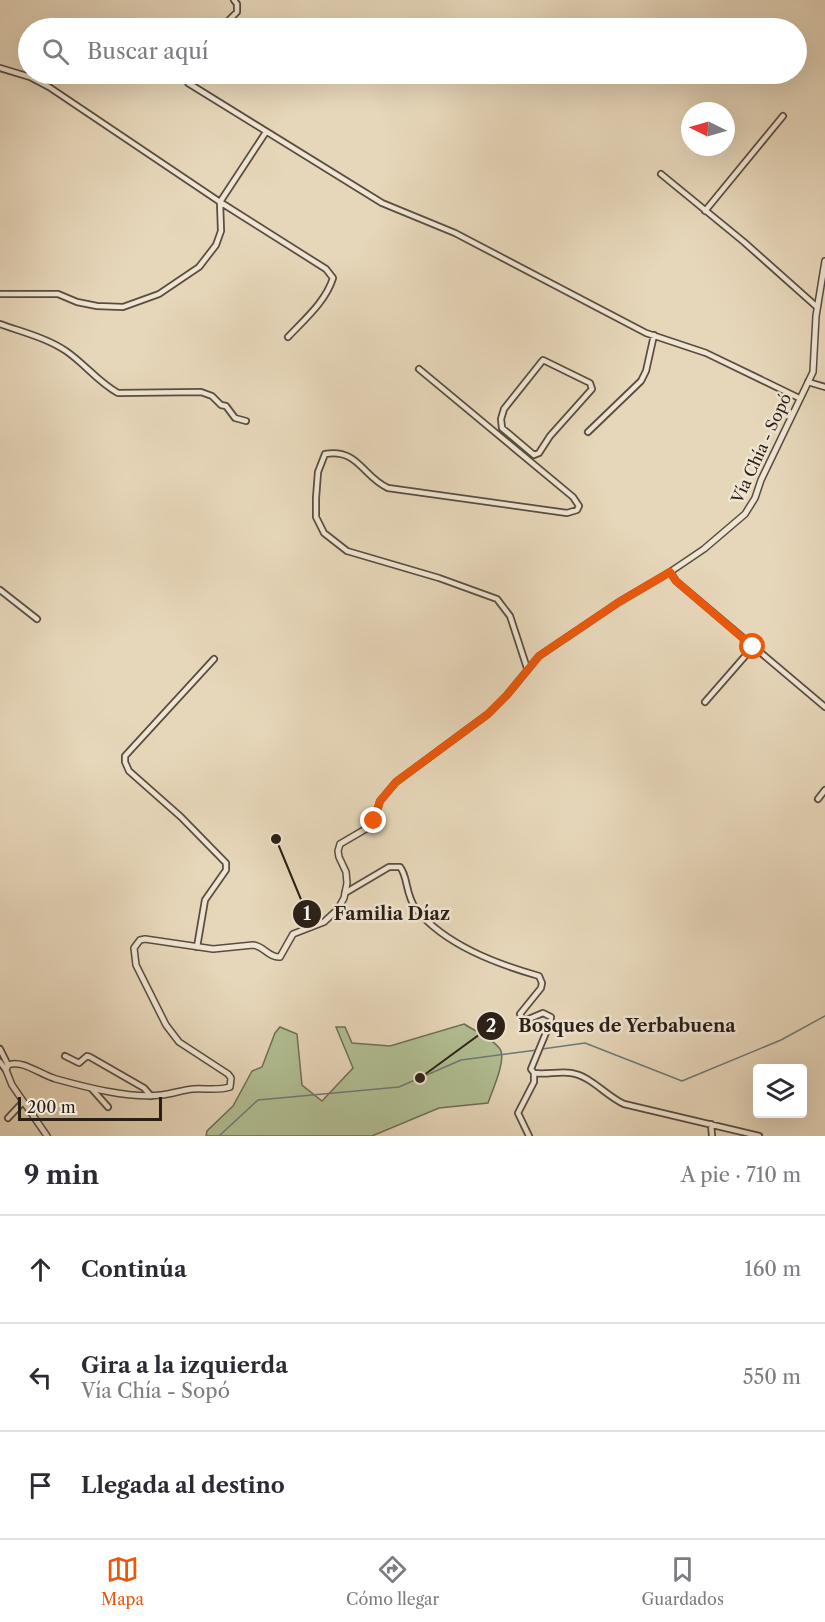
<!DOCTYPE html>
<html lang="es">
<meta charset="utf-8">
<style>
body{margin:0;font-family:"Libre Caslon Text",serif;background:#f7f7f7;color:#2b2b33}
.controls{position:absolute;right:18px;bottom:18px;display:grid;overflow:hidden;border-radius:6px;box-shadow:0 6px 24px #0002}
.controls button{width:54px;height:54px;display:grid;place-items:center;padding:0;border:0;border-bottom:2px solid #e1e1e2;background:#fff;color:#2b2b33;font:30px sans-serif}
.compass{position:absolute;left:681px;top:102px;width:54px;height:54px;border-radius:50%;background:#fff;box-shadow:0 6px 24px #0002;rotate:275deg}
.scale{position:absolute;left:18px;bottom:15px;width:144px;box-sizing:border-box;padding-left:6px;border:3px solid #2a1f17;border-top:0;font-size:16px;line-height:21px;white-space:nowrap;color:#2a1f17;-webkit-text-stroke:4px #efe5d2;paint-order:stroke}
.stop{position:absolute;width:18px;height:18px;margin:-14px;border:4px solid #ea580c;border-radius:50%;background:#fff}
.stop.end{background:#ea580c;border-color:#fff;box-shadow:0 2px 6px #0008}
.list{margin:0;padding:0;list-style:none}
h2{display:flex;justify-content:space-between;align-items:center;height:78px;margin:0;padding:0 24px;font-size:26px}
h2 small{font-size:20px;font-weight:400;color:#7c7c81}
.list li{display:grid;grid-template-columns:39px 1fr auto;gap:18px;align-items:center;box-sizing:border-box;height:108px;padding:0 24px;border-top:2px solid #e1e1e2}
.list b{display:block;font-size:22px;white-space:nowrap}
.list p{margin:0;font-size:20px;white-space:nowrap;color:#7c7c81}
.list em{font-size:20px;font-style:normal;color:#7c7c81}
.icon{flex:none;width:33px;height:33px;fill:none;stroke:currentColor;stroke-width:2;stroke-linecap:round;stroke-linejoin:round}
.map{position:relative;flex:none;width:825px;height:1136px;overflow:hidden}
.search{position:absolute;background:#fff;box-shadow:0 6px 24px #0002;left:18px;right:18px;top:18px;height:66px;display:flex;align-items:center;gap:15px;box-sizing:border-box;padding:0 21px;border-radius:33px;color:#7c7c81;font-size:22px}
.sheet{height:402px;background:#fff}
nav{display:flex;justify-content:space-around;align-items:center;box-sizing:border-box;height:84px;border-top:2px solid #e1e1e2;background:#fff;font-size:16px;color:#7c7c81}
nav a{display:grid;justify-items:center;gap:3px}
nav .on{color:#ea580c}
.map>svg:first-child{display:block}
</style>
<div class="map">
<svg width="825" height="1136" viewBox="0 0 825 1136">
<rect width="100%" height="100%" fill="#e7d7ba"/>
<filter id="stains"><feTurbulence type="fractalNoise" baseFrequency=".00333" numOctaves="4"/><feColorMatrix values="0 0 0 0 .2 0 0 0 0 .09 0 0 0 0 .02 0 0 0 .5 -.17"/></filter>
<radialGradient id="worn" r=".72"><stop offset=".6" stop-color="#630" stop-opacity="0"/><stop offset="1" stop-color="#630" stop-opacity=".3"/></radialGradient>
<path fill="#b1bf93" stroke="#6e6f55" stroke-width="1.5" d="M464,1024c11,7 28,14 36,25 7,10 -8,42 -12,54l-49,5 -67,28h-166l1,-5 26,-25 19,-35 10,-4 13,-34 5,-6 17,7 5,51 20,16 31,-33 -17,-41h9l7,16 38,3z"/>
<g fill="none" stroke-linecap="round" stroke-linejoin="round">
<path stroke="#6e7a79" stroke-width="1.5" d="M542,1049l43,-6 97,38 99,-41 44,-24
M219,1136l39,-36 141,-13 62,-27 76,-10"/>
<defs>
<path id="minor" d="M221,28l16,-16v-8l-3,-4
M0,68l30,9 19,10 171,115 106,67 7,9c-7,23 -28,41 -45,59
M186,74l2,9 194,120 73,30 191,100 60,20 93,45
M661,174l83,68 73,65
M705,211l78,-95
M0,294h58l19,8 20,4 26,1 36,-13 40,-27 17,-22 5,-14 -1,-29 46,-70
M0,324c22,8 47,14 66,27 19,13 32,31 52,42l83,-1 11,4 9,9 5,1 9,12 11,3
M543,360l47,23 2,6 -42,47 -11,17 -5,2 -32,-27 -1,-9 3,-10z
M419,369l154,128 6,9 -2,4 -10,3 -179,-25c-25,-11 -30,-40 -63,-34l-7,18 -2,26v19l8,16 23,18 92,27 58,21 13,17 17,52
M808,382l17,5
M588,432l53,-51 5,-10 8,-36
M670,572l6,9 149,126
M0,590l37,29
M705,702l48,-55
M818,799l7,-9
M345,893l44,-26h11c8,9 5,27 16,42 29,36 81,55 123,67l3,7 -1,5 -21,26 4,7 19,-8 8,4 -1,6 -19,46 3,4c12,2 25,-2 37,0 20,3 35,23 53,31l135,32
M197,947l8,-47 21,-30v-7l-45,-46 -52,-46 -4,-9v-6l89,-97
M0,1049l8,16
M65,1056l14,7 8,-7 3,1 54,31 7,8
M0,1062l6,8
M92,1089l16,18
M8,1118l15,-16
M711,1124l1,12
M529,1136l-11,-23 16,-31v-9"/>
<path id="tertiary" d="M47,1136l-35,-51 -6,-15 2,-5c14,-6 33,10 48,14 29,8 74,20 105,16 11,-1 21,-5 32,-6 12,-1 24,2 37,-2l1,-9 -3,-4 -49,-32 -13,-17 -30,-60 -2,-17 6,-8 5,-1 68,10 40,-4c11,1 16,13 27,12l13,-23 31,-12 14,-13 6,-11 3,-15 -1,-11 -7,-15 -1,-6 2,-7 29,-17 5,-6 6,-20 16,-19 92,-68 19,-19 32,-39 80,-54 51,-30 34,-23 41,-35 10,-16 6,-18 52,-108 3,-56 9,-55"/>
</defs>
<use href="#minor" stroke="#594d40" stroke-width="8"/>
<use href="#tertiary" stroke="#594d40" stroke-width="8"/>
<use href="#minor" stroke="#efe5d2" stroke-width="4.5"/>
<use href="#tertiary" stroke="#efe5d2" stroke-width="5"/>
</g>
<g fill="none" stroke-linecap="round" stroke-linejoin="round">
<path stroke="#ea580c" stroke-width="8" d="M374,821l6,-20 16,-19 92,-68 19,-19 32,-39 80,-54 51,-30 6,9 77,66"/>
</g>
<g text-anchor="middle" stroke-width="5" stroke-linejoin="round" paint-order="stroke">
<g font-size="16" fill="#2a1f17" stroke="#efe5d2">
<text transform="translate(761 448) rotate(-65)" y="6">Vía Chía - Sopó</text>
</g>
</g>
<path fill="none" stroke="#2a1f17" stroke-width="2" d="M276 839L307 914M420 1078L491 1026"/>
<g fill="#2a1f17" stroke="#efe5d2" stroke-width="2">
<circle cx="276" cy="839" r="6"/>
<circle cx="420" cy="1078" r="6"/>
<circle cx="307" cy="914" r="15"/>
<circle cx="491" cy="1026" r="15"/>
</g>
<g font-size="18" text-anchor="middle" font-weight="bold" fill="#fff">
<text x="307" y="920">1</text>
<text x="491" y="1032">2</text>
</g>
<g font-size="18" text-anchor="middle" font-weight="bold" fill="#2a1f17" stroke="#efe5d2" stroke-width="5" stroke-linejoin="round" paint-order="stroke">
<text x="392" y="920">Familia Díaz</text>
<text x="627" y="1032">Bosques de Yerbabuena</text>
</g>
<rect width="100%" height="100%" filter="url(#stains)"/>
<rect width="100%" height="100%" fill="url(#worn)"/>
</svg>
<div class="controls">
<button><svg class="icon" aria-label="layers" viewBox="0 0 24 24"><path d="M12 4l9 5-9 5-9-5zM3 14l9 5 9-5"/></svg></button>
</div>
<svg class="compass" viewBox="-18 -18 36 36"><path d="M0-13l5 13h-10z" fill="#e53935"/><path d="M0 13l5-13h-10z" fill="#7c7c81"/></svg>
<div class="scale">200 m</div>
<div class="stop" style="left:753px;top:647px"></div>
<div class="stop end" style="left:374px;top:821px"></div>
<div class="search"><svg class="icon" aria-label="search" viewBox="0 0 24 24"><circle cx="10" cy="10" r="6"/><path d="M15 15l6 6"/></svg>Buscar aquí</div>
</div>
<section class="sheet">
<h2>9 min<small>A pie · 710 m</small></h2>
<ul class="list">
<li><svg class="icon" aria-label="ahead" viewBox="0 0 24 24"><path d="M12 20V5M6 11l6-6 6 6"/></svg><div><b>Continúa</b></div><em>160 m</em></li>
<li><svg class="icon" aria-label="left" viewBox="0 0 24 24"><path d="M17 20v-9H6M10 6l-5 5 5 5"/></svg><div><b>Gira a la izquierda</b><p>Vía Chía - Sopó</p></div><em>550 m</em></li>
<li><svg class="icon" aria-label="arrive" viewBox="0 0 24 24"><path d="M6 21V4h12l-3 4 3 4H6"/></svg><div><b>Llegada al destino</b></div></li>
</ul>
</section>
<nav>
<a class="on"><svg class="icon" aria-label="map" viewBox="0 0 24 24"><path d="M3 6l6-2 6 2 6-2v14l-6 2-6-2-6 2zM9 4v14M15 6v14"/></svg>Mapa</a>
<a><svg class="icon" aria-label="directions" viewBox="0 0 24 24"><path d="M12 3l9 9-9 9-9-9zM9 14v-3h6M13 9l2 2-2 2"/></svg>Cómo llegar</a>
<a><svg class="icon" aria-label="saved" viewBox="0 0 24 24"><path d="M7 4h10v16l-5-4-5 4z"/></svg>Guardados</a>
</nav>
